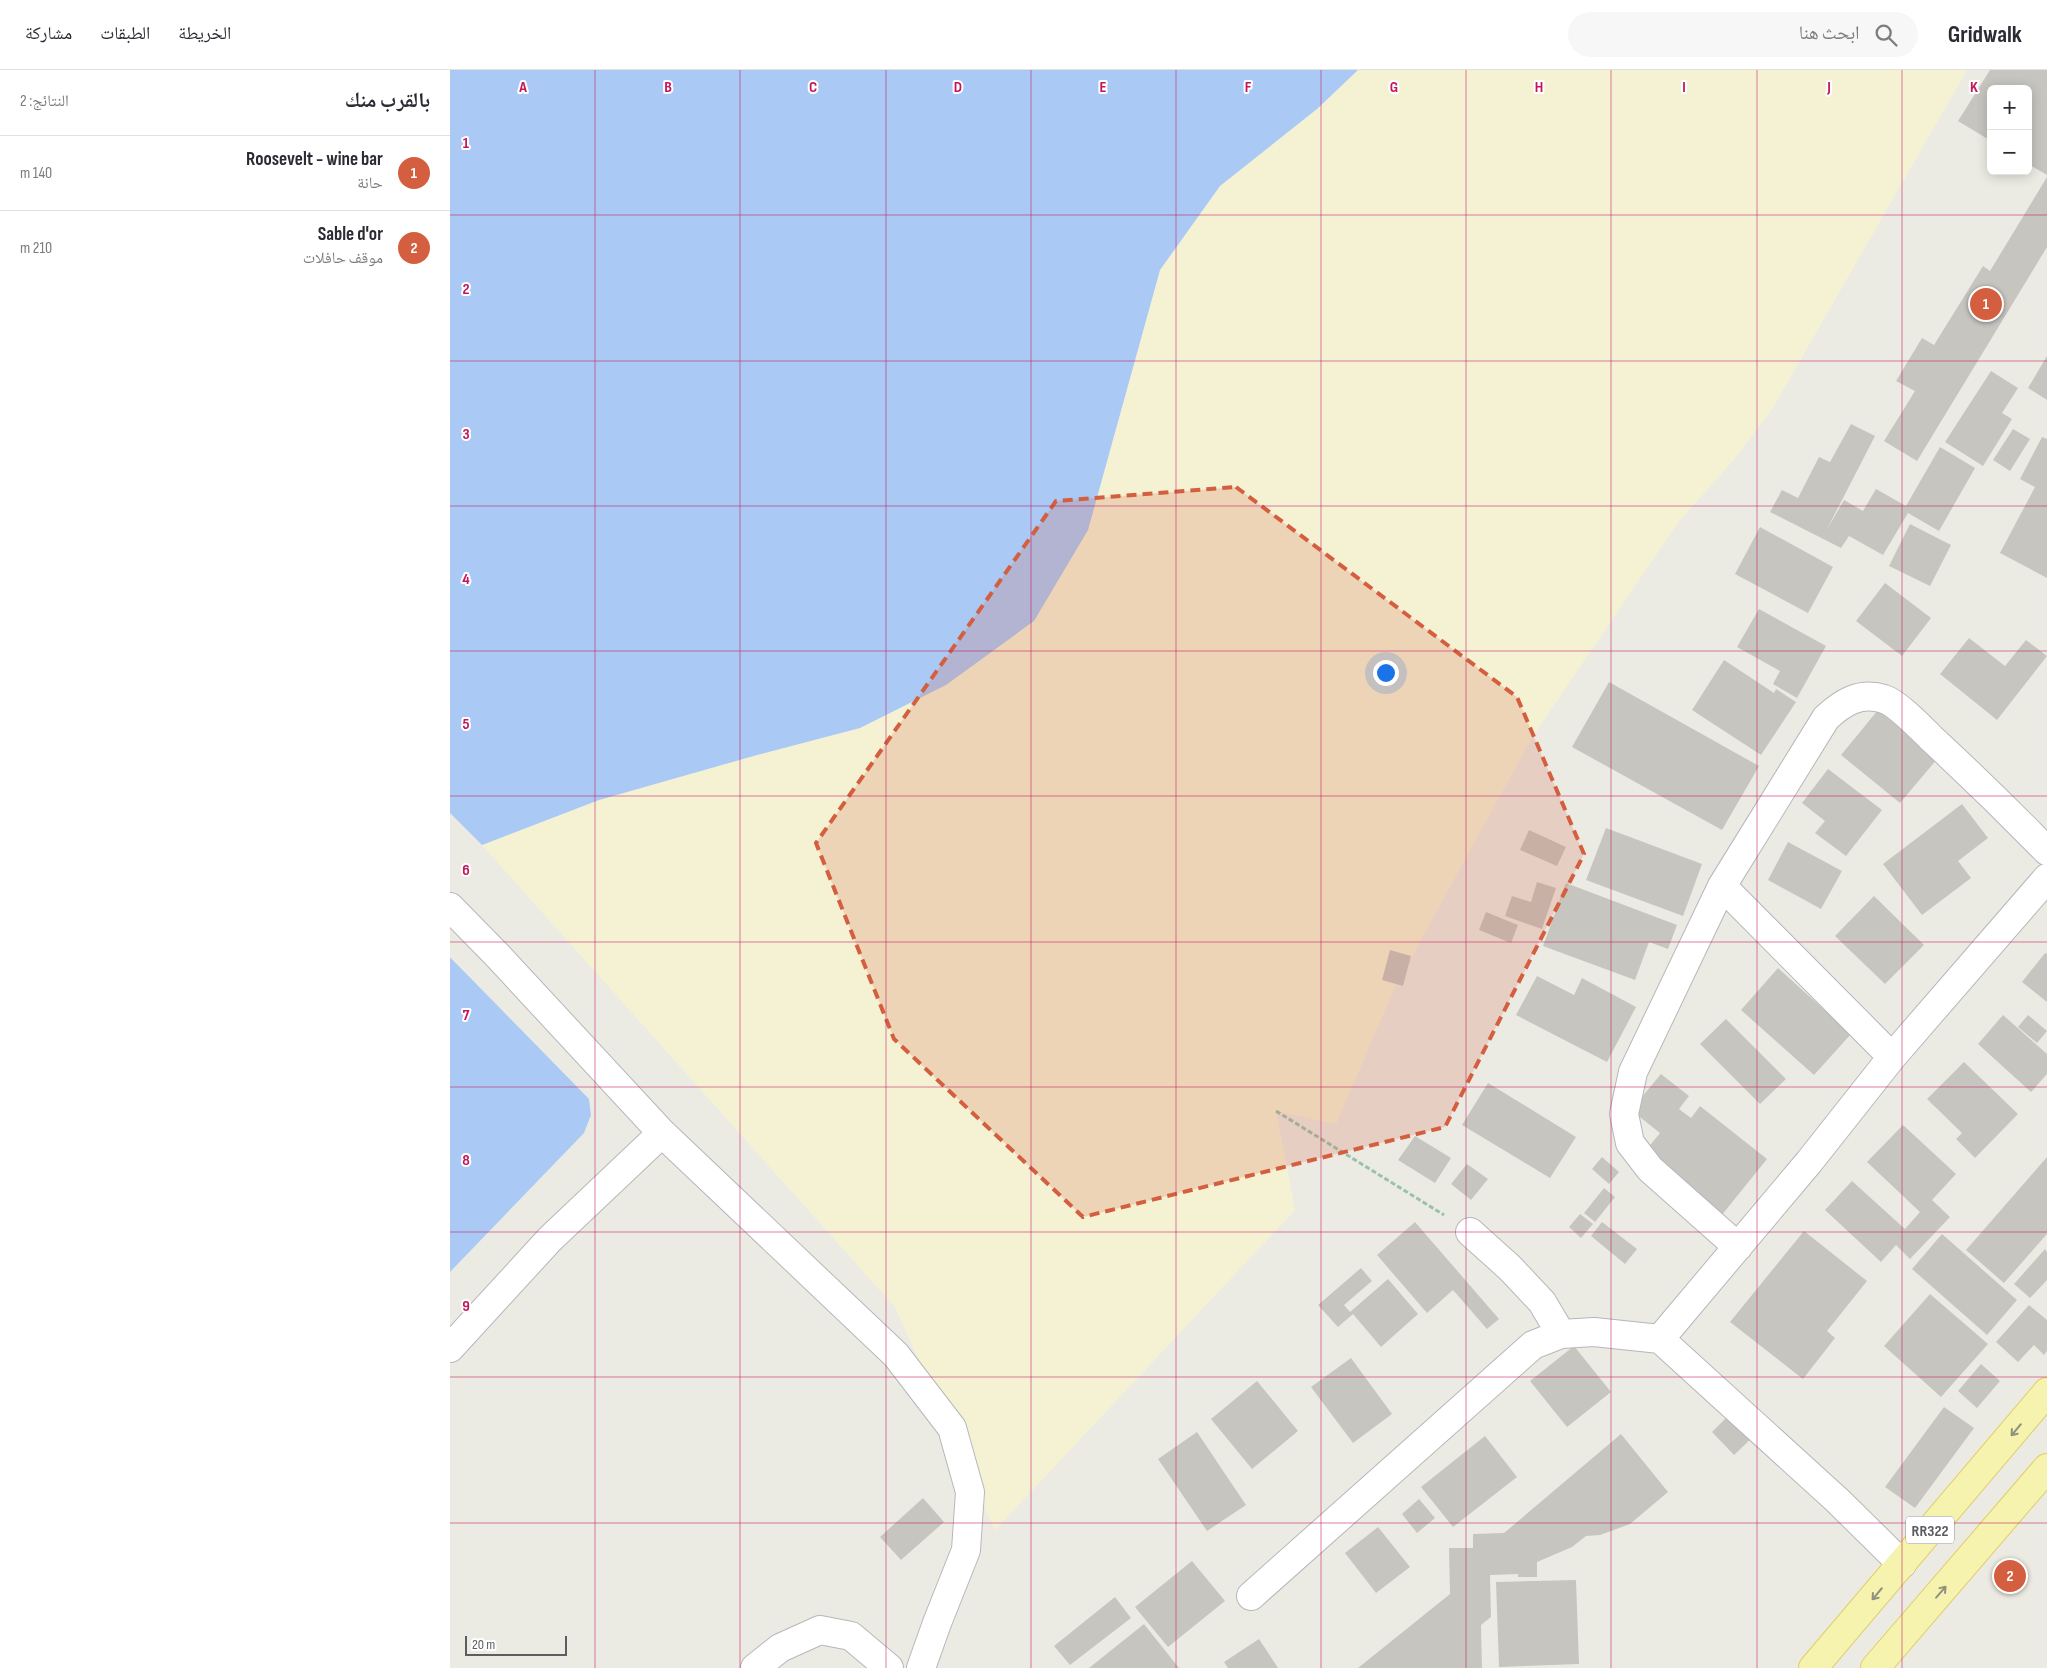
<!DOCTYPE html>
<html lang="ar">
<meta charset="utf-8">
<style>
body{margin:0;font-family:"Sofia Sans Condensed","Noto Naskh Arabic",sans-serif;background:#f7f7f7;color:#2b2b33;direction:rtl}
.controls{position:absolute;right:15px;top:15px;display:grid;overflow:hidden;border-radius:8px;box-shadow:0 2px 12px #0003}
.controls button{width:45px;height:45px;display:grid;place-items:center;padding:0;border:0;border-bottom:1px solid #e1e1e2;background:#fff;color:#2b2b33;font:25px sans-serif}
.scale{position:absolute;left:15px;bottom:12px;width:102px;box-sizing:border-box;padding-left:5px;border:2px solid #5b5d62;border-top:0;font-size:14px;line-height:18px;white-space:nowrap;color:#5b5d62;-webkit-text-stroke:4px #fff;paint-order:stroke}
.you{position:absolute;left:935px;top:602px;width:18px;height:18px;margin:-12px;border:4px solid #fff;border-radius:50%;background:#1a73e8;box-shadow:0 0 0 8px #1a73e833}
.badge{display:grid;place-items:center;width:32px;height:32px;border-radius:50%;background:#d45f40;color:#fff;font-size:16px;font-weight:700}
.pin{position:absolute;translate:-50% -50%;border:2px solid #fff;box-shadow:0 1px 5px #0006}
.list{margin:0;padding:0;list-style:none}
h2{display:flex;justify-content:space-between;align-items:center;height:65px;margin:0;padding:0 20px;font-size:21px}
h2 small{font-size:16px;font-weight:400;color:#7c7c81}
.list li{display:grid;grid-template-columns:32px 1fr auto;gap:15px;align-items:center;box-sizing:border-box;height:75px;padding:0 20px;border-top:1px solid #e1e1e2}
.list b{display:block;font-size:19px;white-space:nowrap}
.list p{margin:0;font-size:16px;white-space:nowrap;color:#7c7c81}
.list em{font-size:16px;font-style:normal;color:#7c7c81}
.icon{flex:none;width:28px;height:28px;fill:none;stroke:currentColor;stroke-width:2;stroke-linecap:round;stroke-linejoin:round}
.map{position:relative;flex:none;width:1597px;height:1598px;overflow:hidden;direction:ltr}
header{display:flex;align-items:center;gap:30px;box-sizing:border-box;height:70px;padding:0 25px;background:#fff;border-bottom:1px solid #e1e1e2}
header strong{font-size:24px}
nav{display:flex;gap:28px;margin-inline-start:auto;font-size:18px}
.search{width:350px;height:45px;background:#f7f7f7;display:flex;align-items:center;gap:12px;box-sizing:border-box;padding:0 18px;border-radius:28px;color:#7c7c81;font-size:19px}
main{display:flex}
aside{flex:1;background:#fff}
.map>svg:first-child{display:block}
</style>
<header>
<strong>Gridwalk</strong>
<div class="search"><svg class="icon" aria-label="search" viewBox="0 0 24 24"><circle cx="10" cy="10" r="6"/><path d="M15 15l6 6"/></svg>ابحث هنا</div>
<nav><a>الخريطة</a><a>الطبقات</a><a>مشاركة</a></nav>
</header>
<main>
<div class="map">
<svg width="1597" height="1598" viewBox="0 0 1597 1598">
<rect width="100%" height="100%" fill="#ecebe3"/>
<path fill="#f5f2d4" d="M908,0h609l-196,341 -40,52 -52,58 -148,218 -137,250 -58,135 -60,-13 19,99 -300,320 -100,-223 -413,-462 117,-45 158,-45 103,-27 202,-155 26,-43 72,-260 60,-84 97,-77z"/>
<path fill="#aacaf5" d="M0,0h908l-41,39 -97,77 -60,84 -72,260 -54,91 -88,64 -86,43 -103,27 -158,45 -117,45 -32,-32z
M0,887l140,142 1,16 -7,18 -134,139z"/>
<path fill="#ecebe3" d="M0,884l142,144 1,19 -2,-2 -2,-16 -139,-142z"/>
<path fill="#c7c5c0" d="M1540,0h57v105l-19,-11v-75h-37v52l-33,-20z
M1597,107v70l-130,214 -33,-20 31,-50 -19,-10 26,-43 12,7 49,-79 7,5z
M1597,286v44l-19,-12z
M1541,301l27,17 -16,25 10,6 -29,47 -38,-24z
M1401,354l24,12 -49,95 18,-31 19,11 13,-22 30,17 34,-59 35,21 -36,63 -31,-18 -25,42 -34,-19 -8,12 -71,-36 12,-22 16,8 21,-41 11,5z
M1563,359l17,10 -20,32 -17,-11z
M1592,367l5,2v139l-47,-25 35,-66 -15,-8z
M1460,454l41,21 -21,41 -41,-20z
M1310,457l73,40 -25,46 -73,-39z
M1435,513l46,35 -29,38 -46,-35z
M1309,539l67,37 -29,52 -24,-14 7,-13 -43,-24z
M1519,568l36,28 21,-26 21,16 -50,64 -57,-46z
M1274,590l50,33 2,-4 20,13 -35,53 -69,-45z
M1159,612l150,84 -37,64 -150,-83z
M1428,640l60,48 -38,45 -59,-48z
M1378,699l54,41 -36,46 -31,-23 10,-12 -23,-18z
M1512,734l26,34 -30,23 13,17 -49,37 -39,-51z
M1156,758l96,36 -19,52 -97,-36z
M1079,760l37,17 -9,19 -37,-16z
M1338,772l54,29 -21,38 -53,-29z
M1087,812l19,6 -14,41 -37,-13 7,-20 19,6z
M1116,813l111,42 -9,24 -19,-7 -14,38 -92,-34z
M1424,826l50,49 -39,39 -50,-48z
M1036,842l32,13 -7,18 -32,-13z
M940,880l21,6 -8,30 -21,-6z
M1595,883l2,1v48l-25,-20z
M1328,898l73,66 -37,41 -73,-65z
M1087,906l37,19 8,-17 54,29 -29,55 -91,-47z
M1553,945l44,39v20l-16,18 -53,-48z
M1578,945l19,16 -10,12 -19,-16z
M1276,949l60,60 -26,25 -60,-60z
M1514,992l54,52 -43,44 -19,-19 6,-6 -35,-34z
M1211,1004l28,22 -10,13 12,9 9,-12 67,53 -46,57 -78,-62 17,-21 -29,-23z
M1038,1013l88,54 -26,41 -88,-53z
M1453,1055l53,49 -24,26 18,17 -40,42 -14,-14 -15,17 -56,-52 27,-29 53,48 15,-17 -53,-50z
M965,1066l36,22 -16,25 -37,-23z
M1152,1087l17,15 -10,12 -17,-15z
M1597,1087v77l-43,49 -38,-33z
M1017,1094l21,15 -17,21 -20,-16z
M1154,1118l11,9 -20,25 -11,-9z
M1130,1144l13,10 -12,14 -12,-11z
M965,1152l84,97 -12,10 -34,-39 -26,23 -50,-58z
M1152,1152l35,27 -12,15 -34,-28z
M1354,1161l63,50 -40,50 8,7 -32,41 -73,-57z
M1492,1164l75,66 -30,35 -75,-66z
M1595,1179l2,3v28l-17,18 -16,-14z
M911,1198l11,13 -28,24 6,7 38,-33 30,35 -37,33 -28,-33 -15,13 -20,-22z
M1480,1224l58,50 -47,53 -57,-51z
M1579,1235l18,15v31l-3,4 -10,-10 -16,17 -22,-20z
M1124,1276l37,46 -44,35 -37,-46z
M901,1288l41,56 -39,29 -42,-56z
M1531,1294l19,17 -23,27 -19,-17z
M807,1311l41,50 -46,38 -41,-50z
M1494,1337l30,21 -59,80 -30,-21z
M1282,1342l23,23 -21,20 -22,-23z
M747,1362l49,73 -39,26 -49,-72z
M1171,1364l47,58 -38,32 -30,11 -14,1 -14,11 -35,15v15h-19v-3l-28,1 1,42 -10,8 1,43h-124l92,-74 -1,-46h24v-14l31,-1z
M1035,1366l32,41 -64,50 -32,-40z
M473,1428l21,24 -43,38 -21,-23z
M969,1429l16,19 -18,15 -15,-19z
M928,1457l32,40 -34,26 -31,-40z
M742,1491l33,40 -57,46 -33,-40z
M1126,1510l3,84 -80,3 -3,-85z
M665,1527l16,21 -61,47 -16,-19z
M694,1554l35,44h-90z
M809,1569l19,29h-50l-4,-6z"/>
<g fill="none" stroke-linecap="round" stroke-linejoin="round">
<defs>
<path id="minor" d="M1272,816l170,171
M0,837l47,48 165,178 234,222 56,73 18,64 -4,58 -29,73 -16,45
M1020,1162l40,36 32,34 19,32
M1288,1177l-88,-78 -20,-26 -6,-29 9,-42 89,-186 104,-168c16,-15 34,-27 58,-19 13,4 37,29 47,39 40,37 78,74 116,113
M0,1278l100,-109 112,-106
M1452,1494l-65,-64 -177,-161 149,-177 83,-105 155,-179
M801,1526l282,-251 28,-11 33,-2 66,7
M305,1598l25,-20 40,-18 31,6 38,32"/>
<path id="major" d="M1363,1598l234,-276
M1425,1598l172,-200"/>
</defs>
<use href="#minor" stroke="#b5b7bb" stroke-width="30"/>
<use href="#major" stroke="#e0ce67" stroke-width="30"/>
<path stroke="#9cc1ab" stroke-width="3" stroke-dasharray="5 2.5" stroke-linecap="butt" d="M826,1041l168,104"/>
<use href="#minor" stroke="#fff" stroke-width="28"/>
<use href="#major" stroke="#f5f3ae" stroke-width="28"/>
</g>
<defs><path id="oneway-shaft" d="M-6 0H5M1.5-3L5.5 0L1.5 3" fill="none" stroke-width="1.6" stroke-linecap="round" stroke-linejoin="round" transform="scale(1.25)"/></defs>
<g stroke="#91927d">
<use href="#oneway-shaft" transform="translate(1566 1360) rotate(130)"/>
<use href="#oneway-shaft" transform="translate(1491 1522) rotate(-49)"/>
<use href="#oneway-shaft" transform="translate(1427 1524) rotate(130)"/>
</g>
<path fill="#d45f40" fill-opacity="0.2" stroke="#d45f40" stroke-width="4" stroke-dasharray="10 6" stroke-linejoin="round" d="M786,417l281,210 67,157 -139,273 -362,90 -189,-178 -78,-196 240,-342z"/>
<path fill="none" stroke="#c2185b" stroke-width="1" stroke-opacity="0.55" d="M145,0v1598M290,0v1598M436,0v1598M581,0v1598M726,0v1598M871,0v1598M1016,0v1598M1161,0v1598M1307,0v1598M1452,0v1598M0,145h1597M0,291h1597M0,436h1597M0,581h1597M0,726h1597M0,872h1597M0,1017h1597M0,1162h1597M0,1307h1597M0,1453h1597"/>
<g text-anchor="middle" stroke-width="4" stroke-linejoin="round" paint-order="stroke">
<rect fill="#fff" stroke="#8c8e91" stroke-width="1" x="1456" y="1446.5" width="48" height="27" rx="4"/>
<g font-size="16" font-weight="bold" fill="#5b5d62">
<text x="1480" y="1466">RR322</text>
</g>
</g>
<g font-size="16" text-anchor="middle" font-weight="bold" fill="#c2185b" stroke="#fff" stroke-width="4" stroke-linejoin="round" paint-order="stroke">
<text x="73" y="22">A</text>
<text x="218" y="22">B</text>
<text x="363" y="22">C</text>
<text x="508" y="22">D</text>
<text x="653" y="22">E</text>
<text x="798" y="22">F</text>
<text x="944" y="22">G</text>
<text x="1089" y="22">H</text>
<text x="1234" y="22">I</text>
<text x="1379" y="22">J</text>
<text x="1524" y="22">K</text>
<text x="16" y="78">1</text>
<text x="16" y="224">2</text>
<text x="16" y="369">3</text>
<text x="16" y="514">4</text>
<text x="16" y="659">5</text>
<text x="16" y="805">6</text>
<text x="16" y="950">7</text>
<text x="16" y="1095">8</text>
<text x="16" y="1241">9</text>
</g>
</svg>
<div class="controls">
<button>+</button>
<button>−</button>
</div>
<div class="scale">20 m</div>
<div class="you"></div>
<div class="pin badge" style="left:1536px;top:234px">1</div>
<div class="pin badge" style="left:1560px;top:1506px">2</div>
</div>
<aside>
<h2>بالقرب منك<small>النتائج: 2</small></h2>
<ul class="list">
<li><span class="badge">1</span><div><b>Roosevelt - wine bar</b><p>حانة</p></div><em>140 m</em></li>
<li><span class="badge">2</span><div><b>Sable d'or</b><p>موقف حافلات</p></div><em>210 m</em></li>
</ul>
</aside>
</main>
